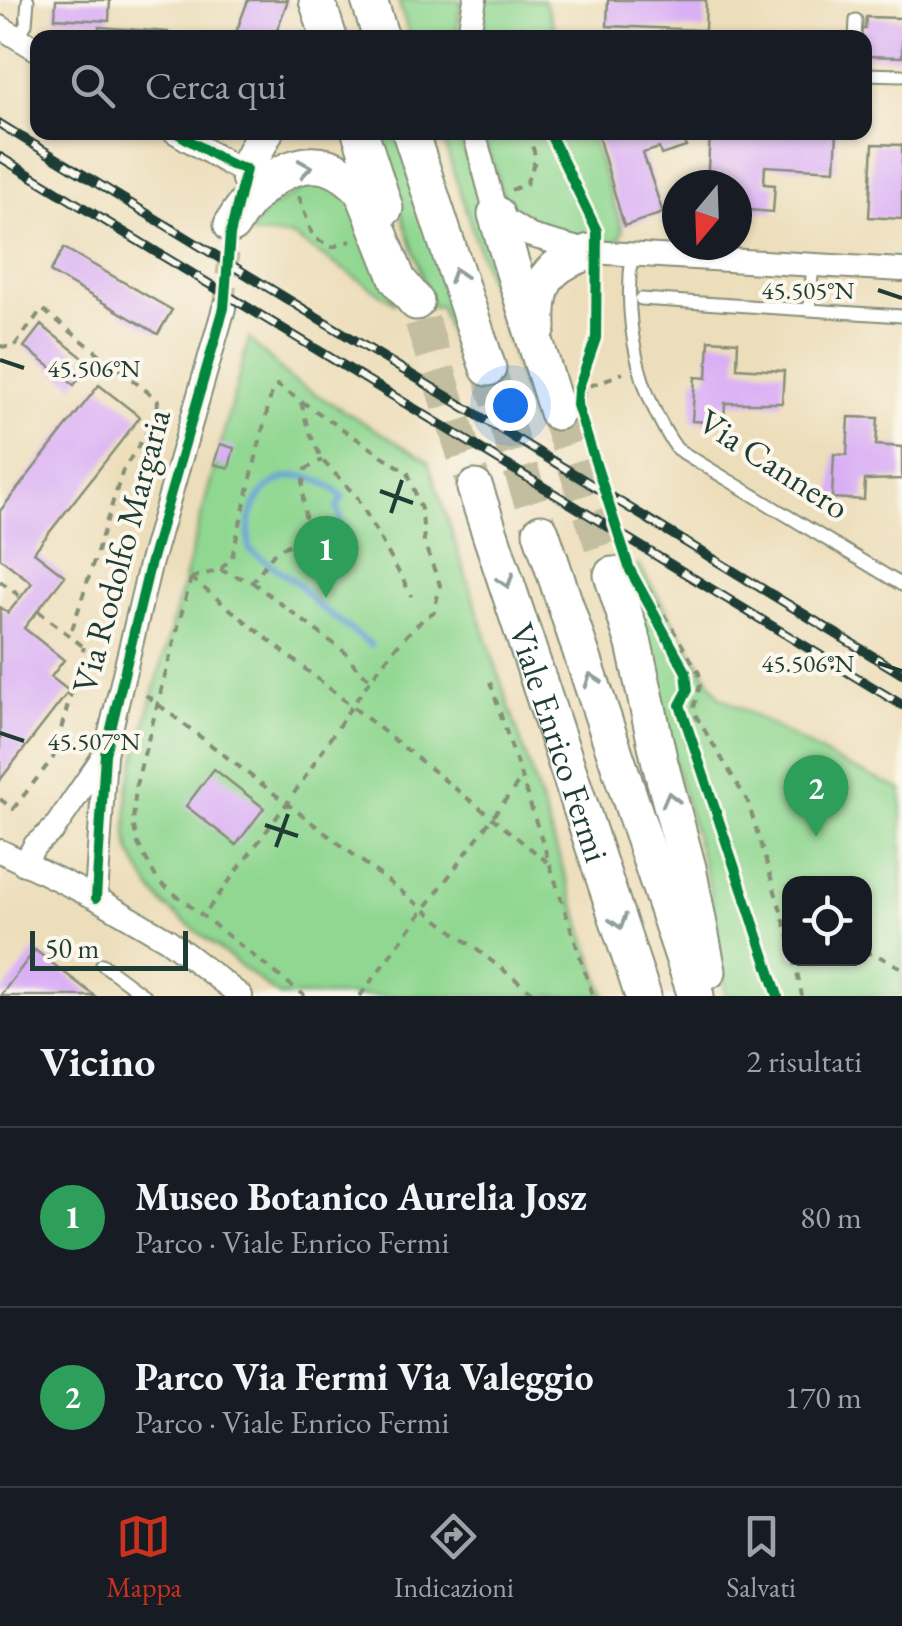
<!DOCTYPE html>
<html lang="it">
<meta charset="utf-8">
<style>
body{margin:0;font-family:"EB Garamond",serif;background:#20242c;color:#f1f3f6}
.controls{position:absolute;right:30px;bottom:30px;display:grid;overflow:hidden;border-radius:20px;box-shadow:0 2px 8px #0004}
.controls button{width:90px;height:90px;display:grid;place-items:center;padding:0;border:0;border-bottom:2px solid #363941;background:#171b24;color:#f1f3f6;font:50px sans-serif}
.compass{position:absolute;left:662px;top:170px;width:90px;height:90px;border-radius:50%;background:#171b24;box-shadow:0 2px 8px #0004;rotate:199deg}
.scale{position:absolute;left:30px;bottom:25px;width:158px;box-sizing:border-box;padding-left:10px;border:5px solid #1f3d34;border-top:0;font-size:28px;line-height:35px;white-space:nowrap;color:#1f3d34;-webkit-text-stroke:8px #fbf7ec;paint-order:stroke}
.you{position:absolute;left:510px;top:405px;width:35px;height:35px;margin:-25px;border:8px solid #fff;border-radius:50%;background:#1a73e8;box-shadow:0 0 0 15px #1a73e833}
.badge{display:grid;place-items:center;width:65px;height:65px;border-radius:50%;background:#c8321e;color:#fff;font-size:32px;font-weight:700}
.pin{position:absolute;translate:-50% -82px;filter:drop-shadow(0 2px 5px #0008)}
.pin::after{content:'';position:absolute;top:52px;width:35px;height:30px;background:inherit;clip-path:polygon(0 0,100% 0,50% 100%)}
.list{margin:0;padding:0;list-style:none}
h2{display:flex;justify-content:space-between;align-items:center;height:130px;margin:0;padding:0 40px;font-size:42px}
h2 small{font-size:32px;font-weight:400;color:#9ea1a6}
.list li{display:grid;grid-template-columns:65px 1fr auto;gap:30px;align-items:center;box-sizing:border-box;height:180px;padding:0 40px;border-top:2px solid #363941}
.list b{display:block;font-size:38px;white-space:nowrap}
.list p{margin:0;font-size:32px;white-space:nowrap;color:#9ea1a6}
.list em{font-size:32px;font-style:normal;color:#9ea1a6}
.icon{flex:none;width:55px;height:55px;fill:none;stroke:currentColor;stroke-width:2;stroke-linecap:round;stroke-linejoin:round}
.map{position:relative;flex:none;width:902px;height:996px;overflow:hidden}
.search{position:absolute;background:#171b24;box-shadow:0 2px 8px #0004;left:30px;right:30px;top:30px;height:110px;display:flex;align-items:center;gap:25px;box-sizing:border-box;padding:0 35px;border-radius:20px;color:#9ea1a6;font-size:38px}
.sheet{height:490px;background:#171b24}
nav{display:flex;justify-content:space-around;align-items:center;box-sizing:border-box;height:140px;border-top:2px solid #363941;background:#171b24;font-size:28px;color:#9ea1a6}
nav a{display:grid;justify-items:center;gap:5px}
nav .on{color:#c8321e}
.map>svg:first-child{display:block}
</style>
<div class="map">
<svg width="902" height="996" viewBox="0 0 902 996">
<rect width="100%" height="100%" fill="#fbf7ec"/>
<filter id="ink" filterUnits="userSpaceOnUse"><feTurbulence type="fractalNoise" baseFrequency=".01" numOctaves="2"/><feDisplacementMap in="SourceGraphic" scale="20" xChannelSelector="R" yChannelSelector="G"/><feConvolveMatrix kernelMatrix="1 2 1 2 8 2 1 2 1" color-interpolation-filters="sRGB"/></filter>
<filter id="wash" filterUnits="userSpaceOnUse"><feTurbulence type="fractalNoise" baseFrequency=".0048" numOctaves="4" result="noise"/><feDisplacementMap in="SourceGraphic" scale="40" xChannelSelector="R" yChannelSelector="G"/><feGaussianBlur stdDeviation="2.25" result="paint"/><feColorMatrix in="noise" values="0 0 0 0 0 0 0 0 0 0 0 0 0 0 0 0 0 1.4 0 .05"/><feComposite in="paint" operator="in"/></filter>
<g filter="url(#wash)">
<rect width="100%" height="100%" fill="#eddebb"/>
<path fill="#90d791" stroke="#588a62" stroke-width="2.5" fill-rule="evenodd" d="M398,0h64l-6,37h-46z
M483,0h61l14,37 -81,1z
M375,133h24l78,238 -14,4 -23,-69 -8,1z
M441,133h18l93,280 -18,7z
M482,133h108l33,98 -5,12 -72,-11 -39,-23z
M311,176l44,20 40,107 -103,-67 -43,-2 16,-23 38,-22 -2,-11z
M249,339l40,39 139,83 177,535h-326l-113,-89 -15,-18 -20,-36 -4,-19 1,-46z
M639,566l80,130 117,65 66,29v206h-176l-17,-111 -88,-313zM790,884h74v74h-74z"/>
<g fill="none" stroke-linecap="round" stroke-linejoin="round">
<path stroke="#66a2d6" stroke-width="6" d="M348,547l-11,-40 6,-10c-48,-46 -103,-10 -93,53l47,33 19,21 55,41"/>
</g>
<g id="blocks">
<path fill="#d9aef5" d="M56,0h54l-1,21 -54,-3z
M248,0h40l-14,38h-40z
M608,0h98l-1,30 -98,-4z
M866,17l36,1v39l-38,-1v-18h-5v-9h6z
M99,27l69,5v6h-70z
M597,132h85l4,15 -25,8 -2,-7 -16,5 20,60 -39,13z
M777,132h60l-2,38 -70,-4 -1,18 11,1 -2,27 -36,-3v-24h-30l3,-51 66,4z
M873,144l29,1v74l-33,-2z
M64,248l108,62 -14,24 -108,-62z
M41,325l50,39 -17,21 -50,-38z
M709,340l29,2 -1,26 47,3 -2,32h-57l-1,20 -32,-2 3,-44 12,1z
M99,385l41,32 -106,135 31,24 -41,52 40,32 -13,17 18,14 -69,89v-173l8,6 24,-30 -32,-25v-47z
M849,417l29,1 -2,27 26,2v32l-37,1 -1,20 -32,-2 2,-44 13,1z
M220,444l14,4 -5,20 -15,-4z
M214,769l50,39 -28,37 -50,-39z
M35,950l60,46h-95z"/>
</g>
</g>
<g filter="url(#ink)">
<use href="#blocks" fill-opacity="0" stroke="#868e78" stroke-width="2.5"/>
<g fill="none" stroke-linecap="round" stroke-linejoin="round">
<path stroke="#c4bea0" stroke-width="22" stroke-dasharray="22 11" stroke-linecap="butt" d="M224,308l6,-73"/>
<path stroke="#c4bea0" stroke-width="35" stroke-dasharray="35 18" stroke-linecap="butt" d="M422,321l53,167
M488,368l53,164
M557,412l55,163"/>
<defs>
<path id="service" d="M18,38l8,-14 2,-24
M855,38l1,-18
M864,74l38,1
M632,255c-9,66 6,139 45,194l225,136
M641,299l261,17
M809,310l4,-45
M102,964l43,32"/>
<path id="minor" d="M0,27l38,23
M468,38l7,-38
M175,132l56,33 15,4 -3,11
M474,132l22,82 35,22 59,16 312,18
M0,851l96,47 72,42 73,56
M24,864l11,-19 19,-16 49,-72
M96,898l9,-144 45,-189 74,-257"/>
<g id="primary">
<path d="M317,0l12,38"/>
<path d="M369,0l12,38"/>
<path d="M360,132l25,76"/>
<path d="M410,132l78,236"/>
<path d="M246,169l19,-37"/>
<path d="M496,214l61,198"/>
<path d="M232,225c28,-49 85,-89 131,-33l35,88 18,22"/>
<path d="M538,328c-2,-45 8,-63 52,-76"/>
<path id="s1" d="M475,488l168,508"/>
<path d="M541,532l155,464"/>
<path d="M612,575l22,69 26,119 28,105 20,103"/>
</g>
</defs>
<use href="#service" stroke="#868e78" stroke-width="15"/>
<use href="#minor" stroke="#868e78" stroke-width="26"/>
<use href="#primary" stroke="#868e78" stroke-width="39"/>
<path stroke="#868e78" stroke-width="4" stroke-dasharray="8 8" stroke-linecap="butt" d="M511,190l15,-6 10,-26 -8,-26
M299,196l14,41 19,10 19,-6
M0,346l13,2 29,-39 116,91 -2,18 -33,52 -53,166
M583,399l4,-12 36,-14
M301,402l7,27 14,31 35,37 55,99
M220,570l32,12c24,-28 15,-33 55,-42 0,-24 -9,-48 -1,-71l16,-9
M191,578l29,-8 12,-13 40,-166 5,-6 131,88 14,39 2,31 16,42 -6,27c-42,24 -105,130 -135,174 -31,44 -64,87 -96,130
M191,578l-55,207 -3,37 4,20 21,39 147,115
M191,578l359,286
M0,581l21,16
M252,582l94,71 12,17 13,9
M647,587l52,86 1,12 -7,26 55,91 42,139
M38,611l65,51
M490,682l103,314
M146,695l391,301
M0,799l13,10 40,-51 31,-111
M864,954l8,-1 30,15
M794,958l8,38
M360,996l161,-217"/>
<use href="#service" stroke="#fff" stroke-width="11"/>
<use href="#minor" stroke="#fff" stroke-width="22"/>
<use href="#primary" stroke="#fff" stroke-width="35"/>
<defs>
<path id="rail" d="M0,124l902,550
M0,157l902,548"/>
</defs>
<use href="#rail" stroke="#1f3d34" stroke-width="10"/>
<use href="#rail" stroke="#fbf7ec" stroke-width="6" stroke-dasharray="19" stroke-linecap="butt"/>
<defs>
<path id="cycleway" d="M549,132l48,99 -1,107 -18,52 -1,15 53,165 56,102 2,18 -8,15 98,291
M96,898l9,-144 45,-189 74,-257 6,-73 16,-66 -15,-4 -56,-33"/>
</defs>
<use href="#cycleway" stroke="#fbf7ec" stroke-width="16"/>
<use href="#cycleway" stroke="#00873e" stroke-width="10"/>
</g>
<defs><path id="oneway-chevron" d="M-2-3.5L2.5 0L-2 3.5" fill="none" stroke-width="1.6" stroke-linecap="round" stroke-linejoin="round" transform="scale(2.5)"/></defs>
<g stroke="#8f9e9a">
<use href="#oneway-chevron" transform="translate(305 168) rotate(-9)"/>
<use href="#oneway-chevron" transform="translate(457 275) rotate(-108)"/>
<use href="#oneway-chevron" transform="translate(506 581) rotate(72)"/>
<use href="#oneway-chevron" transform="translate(592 680) rotate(-109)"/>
<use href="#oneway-chevron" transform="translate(670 799) rotate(-105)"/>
<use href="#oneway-chevron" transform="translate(619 922) rotate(72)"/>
</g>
</g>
<path fill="none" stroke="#1f3d34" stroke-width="4" d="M878,290l24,8M0,360l24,8M380,491l33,12M391,513l11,-33M878,663l24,8M0,733l24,8M265,825l33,11M276,847l12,-33"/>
<g text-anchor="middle" stroke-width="8" stroke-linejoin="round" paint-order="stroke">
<g font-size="35" fill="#1f3d34" stroke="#fbf7ec">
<text transform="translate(774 464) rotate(33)" y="12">Via Cannero</text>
<text transform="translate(121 551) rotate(-75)" y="12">Via Rodolfo Margaria</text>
<text dy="12" stroke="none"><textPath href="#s1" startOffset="268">Viale Enrico Fermi</textPath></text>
</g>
</g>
<g font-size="25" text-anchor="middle" fill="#1f3d34" stroke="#fbf7ec" stroke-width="8" stroke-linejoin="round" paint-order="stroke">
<text x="808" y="299">45.505°N</text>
<text x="94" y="377">45.506°N</text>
<text x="808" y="672">45.506°N</text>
<text x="94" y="750">45.507°N</text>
</g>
</svg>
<div class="controls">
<button><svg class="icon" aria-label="locate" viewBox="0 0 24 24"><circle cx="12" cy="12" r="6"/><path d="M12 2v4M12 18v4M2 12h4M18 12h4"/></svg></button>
</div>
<svg class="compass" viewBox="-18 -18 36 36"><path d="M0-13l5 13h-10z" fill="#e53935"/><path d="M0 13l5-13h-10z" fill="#9ea1a6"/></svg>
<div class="scale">50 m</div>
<div class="you"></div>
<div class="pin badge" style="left:326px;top:598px;background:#2e9e5b">1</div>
<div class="pin badge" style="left:816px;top:837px;background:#2e9e5b">2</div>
<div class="search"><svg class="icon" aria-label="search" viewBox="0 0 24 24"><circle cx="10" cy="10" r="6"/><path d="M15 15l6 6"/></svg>Cerca qui</div>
</div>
<section class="sheet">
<h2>Vicino<small>2 risultati</small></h2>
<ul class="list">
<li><span class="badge" style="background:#2e9e5b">1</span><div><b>Museo Botanico Aurelia Josz</b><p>Parco · Viale Enrico Fermi</p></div><em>80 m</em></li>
<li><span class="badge" style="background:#2e9e5b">2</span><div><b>Parco Via Fermi Via Valeggio</b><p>Parco · Viale Enrico Fermi</p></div><em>170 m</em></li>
</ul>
</section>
<nav>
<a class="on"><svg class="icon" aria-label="map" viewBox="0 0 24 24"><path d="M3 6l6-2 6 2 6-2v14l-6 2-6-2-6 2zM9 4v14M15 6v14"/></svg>Mappa</a>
<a><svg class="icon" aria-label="directions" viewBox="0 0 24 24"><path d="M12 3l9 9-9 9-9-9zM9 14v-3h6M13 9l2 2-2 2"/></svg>Indicazioni</a>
<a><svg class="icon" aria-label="saved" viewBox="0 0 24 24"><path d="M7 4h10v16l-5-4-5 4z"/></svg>Salvati</a>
</nav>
